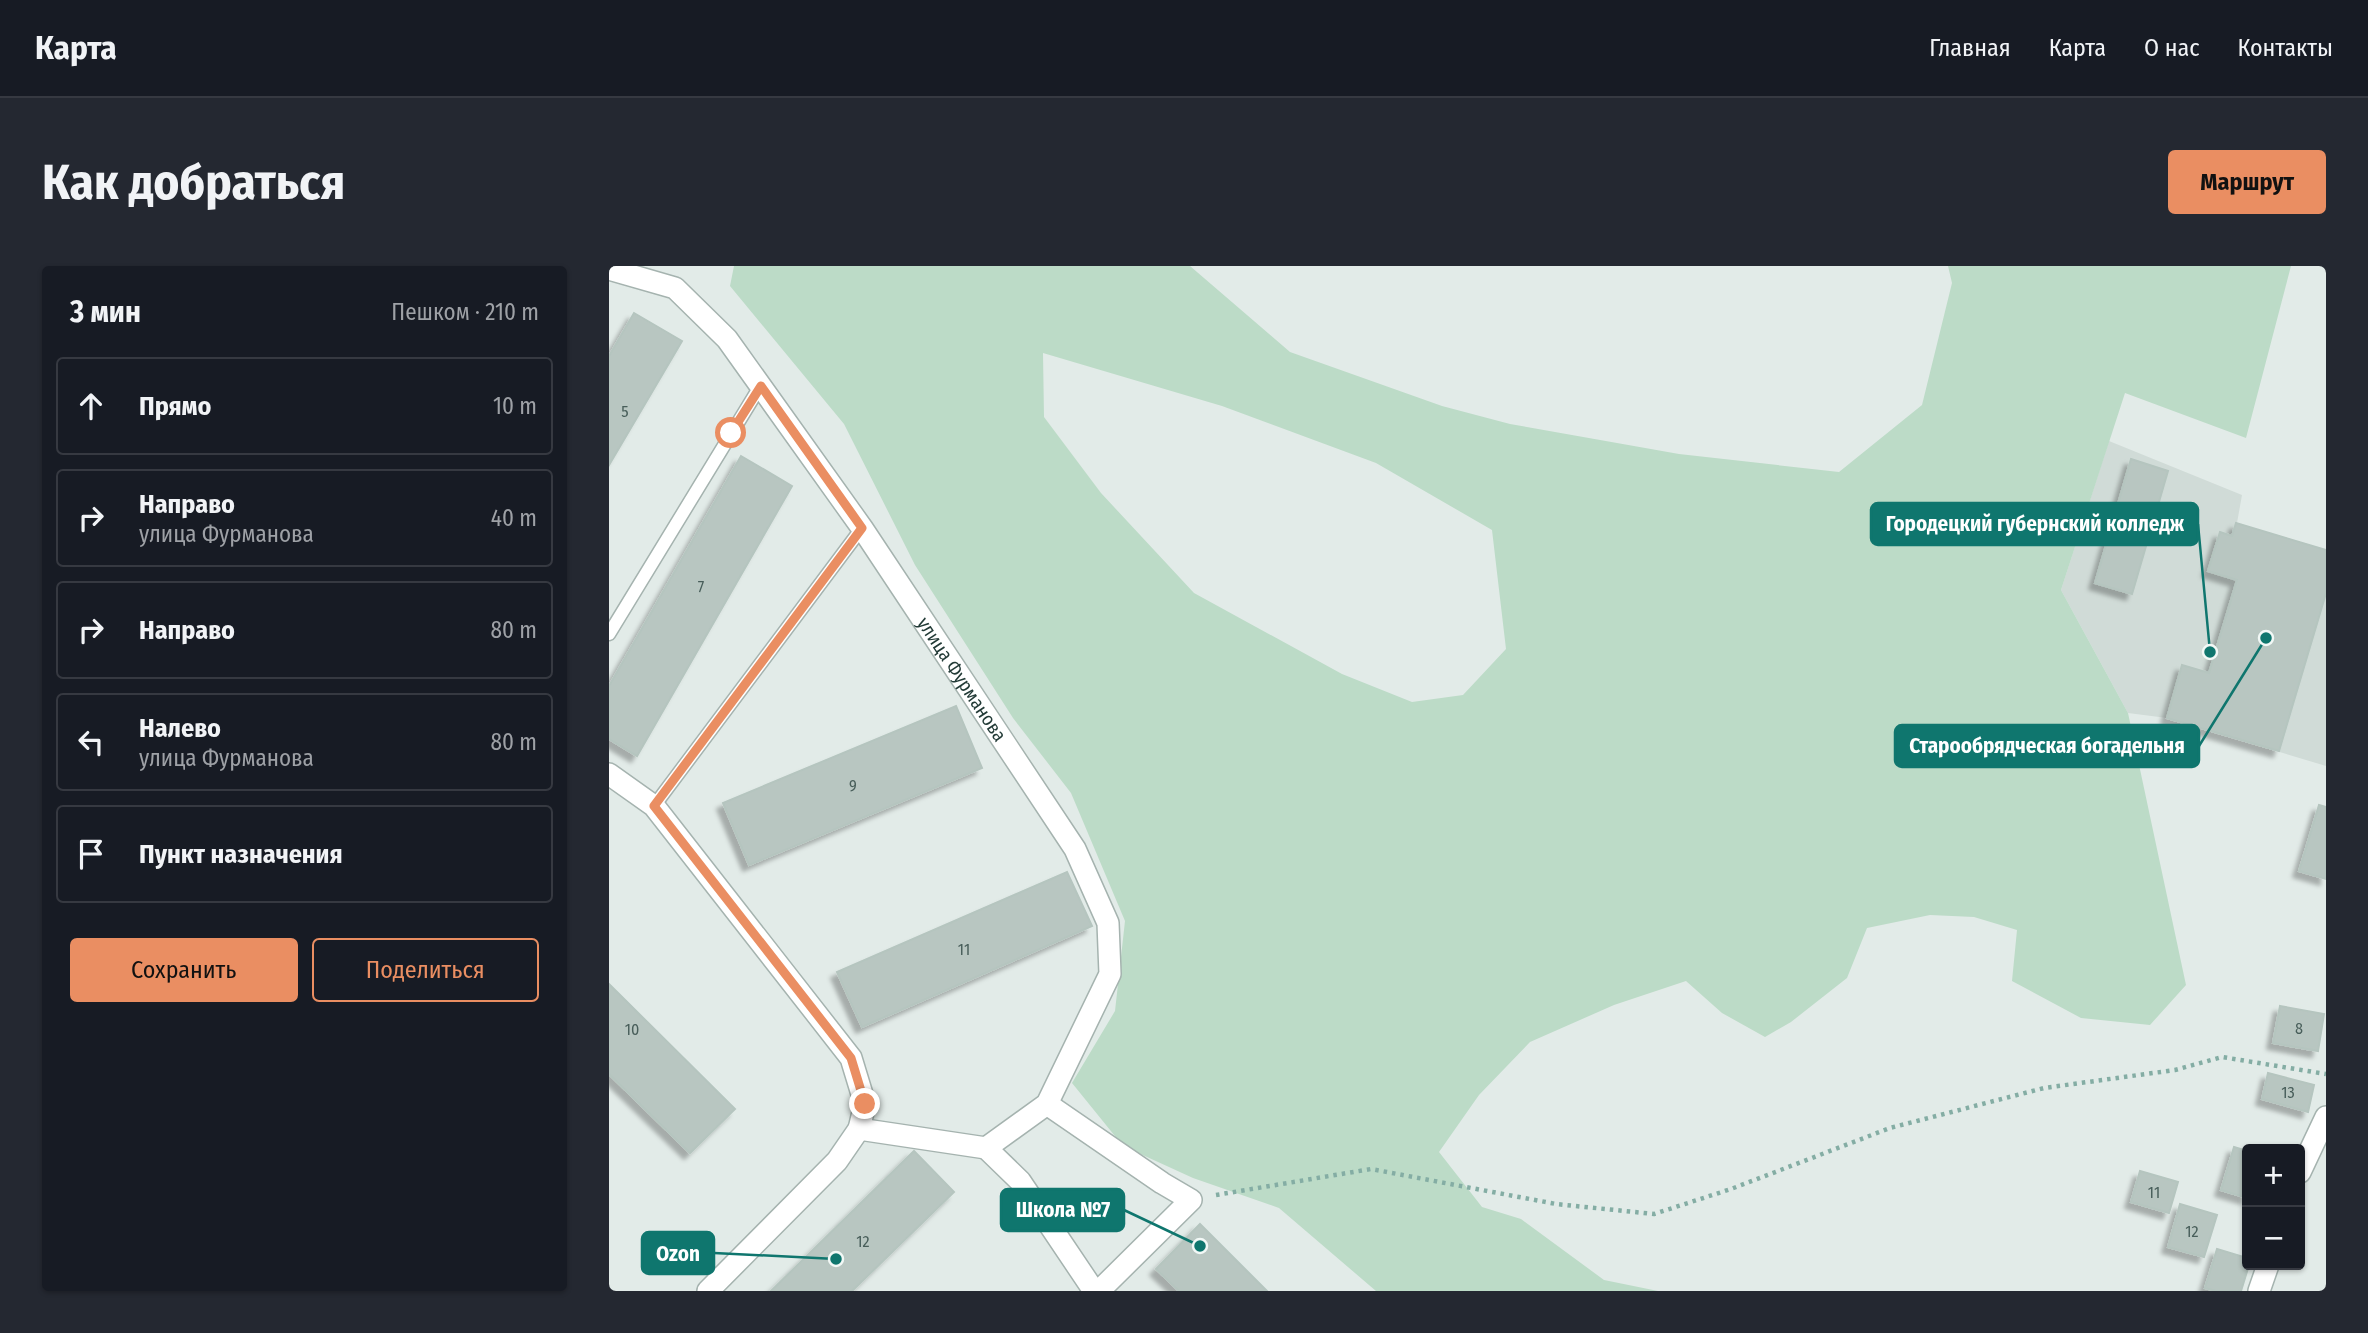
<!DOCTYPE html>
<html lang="ru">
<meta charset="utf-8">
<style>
body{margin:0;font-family:"Fira Sans Condensed",sans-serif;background:#242831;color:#f1f3f6}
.controls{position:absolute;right:21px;bottom:21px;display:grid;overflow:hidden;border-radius:7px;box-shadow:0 2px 5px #0004}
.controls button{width:63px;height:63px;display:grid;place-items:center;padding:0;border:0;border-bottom:2px solid #363941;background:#171b24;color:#f1f3f6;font:35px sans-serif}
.stop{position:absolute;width:21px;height:21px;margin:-16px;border:5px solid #ea8e62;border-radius:50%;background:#fff}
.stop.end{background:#ea8e62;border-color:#fff;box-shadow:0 2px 7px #0008}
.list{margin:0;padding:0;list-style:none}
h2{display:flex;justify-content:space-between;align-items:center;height:91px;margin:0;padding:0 28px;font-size:30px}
h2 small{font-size:23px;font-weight:400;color:#9ea1a6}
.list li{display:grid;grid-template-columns:46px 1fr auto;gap:21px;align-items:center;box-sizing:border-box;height:98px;margin:0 14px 14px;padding:0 14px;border:2px solid #363941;border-radius:7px}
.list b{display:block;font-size:26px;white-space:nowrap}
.list p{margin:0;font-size:23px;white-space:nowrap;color:#9ea1a6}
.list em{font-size:23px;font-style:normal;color:#9ea1a6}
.actions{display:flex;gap:14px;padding:21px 28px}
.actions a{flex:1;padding:16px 0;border:2px solid #ea8e62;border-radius:7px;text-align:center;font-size:24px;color:#ea8e62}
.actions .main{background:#ea8e62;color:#111}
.icon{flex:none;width:38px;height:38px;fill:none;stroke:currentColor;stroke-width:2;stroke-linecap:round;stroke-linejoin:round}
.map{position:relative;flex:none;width:1717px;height:1025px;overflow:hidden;border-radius:7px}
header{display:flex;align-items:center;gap:42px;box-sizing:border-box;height:98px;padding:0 35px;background:#171b24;border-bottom:2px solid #363941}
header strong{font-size:33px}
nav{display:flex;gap:38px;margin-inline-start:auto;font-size:24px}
.intro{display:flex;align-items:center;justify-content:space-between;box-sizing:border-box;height:168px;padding:0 42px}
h1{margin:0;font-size:49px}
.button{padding:18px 32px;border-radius:7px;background:#ea8e62;color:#111;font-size:24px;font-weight:700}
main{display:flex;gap:42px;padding:0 42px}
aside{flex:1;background:#171b24;border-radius:7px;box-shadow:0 2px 5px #0004}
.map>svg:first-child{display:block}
</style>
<header>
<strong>Карта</strong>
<nav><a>Главная</a><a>Карта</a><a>О нас</a><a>Контакты</a></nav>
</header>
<div class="intro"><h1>Как добраться</h1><a class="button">Маршрут</a></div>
<main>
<aside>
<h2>3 мин<small>Пешком · 210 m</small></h2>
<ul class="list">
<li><svg class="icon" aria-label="ahead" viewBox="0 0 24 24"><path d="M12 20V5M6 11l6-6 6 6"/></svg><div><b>Прямо</b></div><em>10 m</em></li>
<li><svg class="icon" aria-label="right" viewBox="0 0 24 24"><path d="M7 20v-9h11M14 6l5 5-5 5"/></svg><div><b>Направо</b><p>улица Фурманова</p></div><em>40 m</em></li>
<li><svg class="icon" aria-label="right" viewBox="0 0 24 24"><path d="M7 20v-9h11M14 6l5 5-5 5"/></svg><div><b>Направо</b></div><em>80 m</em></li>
<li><svg class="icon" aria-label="left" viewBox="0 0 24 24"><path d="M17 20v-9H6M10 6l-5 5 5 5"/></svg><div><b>Налево</b><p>улица Фурманова</p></div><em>80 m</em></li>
<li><svg class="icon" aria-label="arrive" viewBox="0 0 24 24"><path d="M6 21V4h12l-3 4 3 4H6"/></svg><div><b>Пункт назначения</b></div></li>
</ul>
<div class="actions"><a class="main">Сохранить</a><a>Поделиться</a></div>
</aside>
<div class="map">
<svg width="1717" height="1025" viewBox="0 0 1717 1025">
<defs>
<filter id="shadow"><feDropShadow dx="-6" dy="6" stdDeviation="2" flood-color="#0004"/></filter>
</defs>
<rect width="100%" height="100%" fill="#e2ebe8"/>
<path fill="#d0dbd7" d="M1500,175l133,54 -5,28 89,27v216l-159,-48 -39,-5 -67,-123z"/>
<path fill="#bcdbc7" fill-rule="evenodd" d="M125,0h456l100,86 152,54 68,18 169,30 160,18 83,-67 30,-122 -4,-17h343l-45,172 -121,-45 -64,197 67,123 58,272 -36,40 -69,-7 -69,-37 5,-51 -43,-13 -44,-2 -63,13 -20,50 -56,44 -26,15 -43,-24 -36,-32 -72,24 -84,37 -51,53 -40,57 43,55 39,12 83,61 54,11h-282l-97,-83 -86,-30 -70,-32 -51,-63 43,-72 10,-90 -54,-128 -58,-75 -98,-153 -71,-141 -114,-138zM434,87l179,53 154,57 116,67 14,119 -43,46 -51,7 -70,-28 -148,-81 -93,-100 -57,-76z"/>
<path fill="#b8c6c1" stroke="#b5c5bf" stroke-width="2" filter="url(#shadow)" d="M25,47l48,28 -73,124v-109z
M132,190l51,30 -155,270 -28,-17v-53z
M1522,193l37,12 -36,123 -37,-11z
M1627,257l90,27v43l-47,158 -112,-33 15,-53 27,8 28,-93 -29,-9 12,-39 12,4z
M347,440l26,62 -233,97 -26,-62z
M1710,539l7,2v72l-27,-8z
M458,606l25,54 -230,101 -25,-55z
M0,718l126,125 -45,44 -81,-79z
M1671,740l44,8 -6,37 -45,-8z
M1659,807l46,12 -6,27 -46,-13z
M1625,881l13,4v47l-26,-8z
M305,885l40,41 -102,99h-81z
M1531,905l38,11 -9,31 -38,-11z
M1571,938l37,11 -13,42 -36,-10z
M591,958l67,67h-88l-23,-22z
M1608,983l30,9 2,7 -8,26h-25l-11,-3z"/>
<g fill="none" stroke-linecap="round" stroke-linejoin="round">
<defs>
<path id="lane" d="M0,368l152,-249
M45,540l208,-278"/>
<g id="street">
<path id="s1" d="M0,3l66,19 52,51 135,189 213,321 33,74 2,51 -63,130 -61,44 -127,-19"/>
<path d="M0,508l45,32 197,252 14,46 -6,25 -22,32 -129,130"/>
<path d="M438,838l115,79 29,17 -92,91"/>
<path d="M377,882l34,33 74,110"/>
<path d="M1691,906l26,-55"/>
<path d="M1650,1025l9,-26"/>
</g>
</defs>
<use href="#lane" stroke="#a5b3af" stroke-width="15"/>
<use href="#street" stroke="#a5b3af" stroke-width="24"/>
<path stroke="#84ada4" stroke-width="4.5" stroke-dasharray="3.5 5" stroke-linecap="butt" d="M607,929l155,-26 185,35 98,10 77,-25 159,-61 154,-40 131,-18 47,-13 104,17"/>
<use href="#lane" stroke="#fff" stroke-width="12"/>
<use href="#street" stroke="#fff" stroke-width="21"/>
</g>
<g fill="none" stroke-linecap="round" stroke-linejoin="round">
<path stroke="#ea8e62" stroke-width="9" d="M122,167l30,-47 101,142 -208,278 197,252 14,46"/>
</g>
<g text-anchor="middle" stroke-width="5" stroke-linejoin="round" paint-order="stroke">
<g font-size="16" fill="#485e5a">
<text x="16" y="151">5</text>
<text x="92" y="326">7</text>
<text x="244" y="525">9</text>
<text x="355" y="689">11</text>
<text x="1690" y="768">8</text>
<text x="23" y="769">10</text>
<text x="1679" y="832">13</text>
<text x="1545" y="932">11</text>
<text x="1583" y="971">12</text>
<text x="254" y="981">12</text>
</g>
<g font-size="19" fill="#233b37" stroke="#f2f8f6">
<text dy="7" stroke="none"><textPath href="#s1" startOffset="555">улица Фурманова</textPath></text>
</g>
</g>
<path fill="none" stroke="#0f766e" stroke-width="2.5" d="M1601 386L1589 258M1657 372L1590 480M591 980L515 944M227 993L105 987"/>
<g fill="#0f766e" stroke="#f2f8f6" stroke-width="2.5">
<circle cx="1601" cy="386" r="7"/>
<circle cx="1657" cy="372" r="7"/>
<circle cx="591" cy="980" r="7"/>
<circle cx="227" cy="993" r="7"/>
</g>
<g fill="#0f766e" stroke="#0f766e" stroke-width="2.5">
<rect x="1262" y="237" width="327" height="42" rx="7"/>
<rect x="1286" y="459" width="304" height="42" rx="7"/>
<rect x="392" y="923" width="123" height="42" rx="7"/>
<rect x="33" y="966" width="72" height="42" rx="7"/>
</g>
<g font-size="21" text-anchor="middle" font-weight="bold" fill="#fff">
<text x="1426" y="265">Городецкий губернский колледж</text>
<text x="1438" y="487">Старообрядческая богадельня</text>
<text x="454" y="951">Школа №7</text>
<text x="69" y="995">Ozon</text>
</g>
</svg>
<div class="controls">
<button>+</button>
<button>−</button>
</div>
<div class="stop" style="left:122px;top:167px"></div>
<div class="stop end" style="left:256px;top:838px"></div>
</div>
</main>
